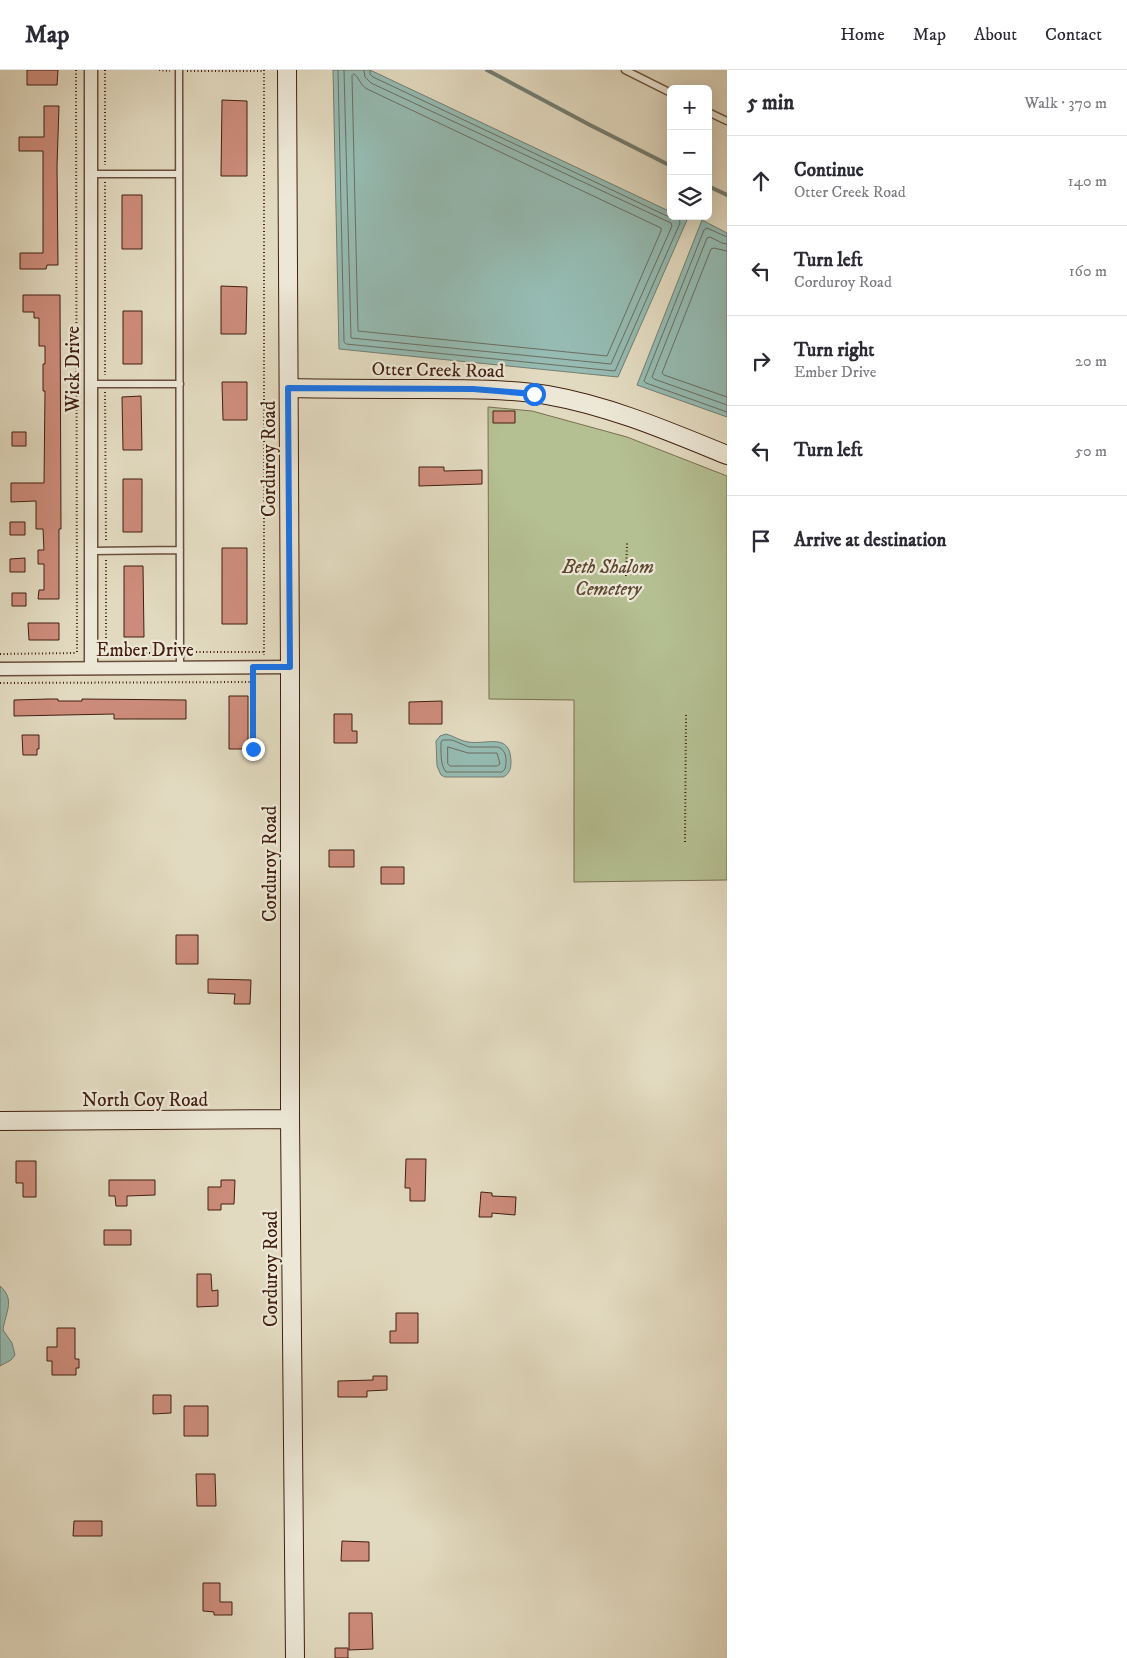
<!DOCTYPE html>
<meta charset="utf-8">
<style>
body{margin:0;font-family:"IM FELL DW Pica",serif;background:#f7f7f7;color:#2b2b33}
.controls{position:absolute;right:15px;top:15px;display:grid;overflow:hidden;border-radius:8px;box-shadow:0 5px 20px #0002}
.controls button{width:45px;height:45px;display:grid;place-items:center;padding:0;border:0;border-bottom:1px solid #e1e1e2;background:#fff;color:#2b2b33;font:25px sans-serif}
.stop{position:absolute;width:15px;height:15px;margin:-11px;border:4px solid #1a73e8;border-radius:50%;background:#fff}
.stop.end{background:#1a73e8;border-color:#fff;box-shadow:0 1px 5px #0008}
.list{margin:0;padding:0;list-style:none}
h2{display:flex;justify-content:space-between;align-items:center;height:65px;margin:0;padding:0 20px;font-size:21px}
h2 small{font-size:16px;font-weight:400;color:#7c7c81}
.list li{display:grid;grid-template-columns:32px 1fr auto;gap:15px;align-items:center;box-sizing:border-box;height:90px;padding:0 20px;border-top:1px solid #e1e1e2}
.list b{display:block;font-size:19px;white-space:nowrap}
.list p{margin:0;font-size:16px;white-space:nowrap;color:#7c7c81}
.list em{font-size:16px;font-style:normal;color:#7c7c81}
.icon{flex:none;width:28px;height:28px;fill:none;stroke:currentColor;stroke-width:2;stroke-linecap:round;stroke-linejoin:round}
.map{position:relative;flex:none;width:727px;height:1588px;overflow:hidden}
header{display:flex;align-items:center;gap:30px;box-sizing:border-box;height:70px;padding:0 25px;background:#fff;border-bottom:1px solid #e1e1e2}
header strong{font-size:24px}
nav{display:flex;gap:28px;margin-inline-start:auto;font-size:18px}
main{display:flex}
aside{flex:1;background:#fff}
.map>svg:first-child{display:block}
</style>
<header>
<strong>Map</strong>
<nav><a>Home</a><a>Map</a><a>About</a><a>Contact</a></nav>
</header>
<main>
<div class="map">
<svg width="727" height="1588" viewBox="0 0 727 1588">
<rect width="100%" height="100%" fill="#e2dac0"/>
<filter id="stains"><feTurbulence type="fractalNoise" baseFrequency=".004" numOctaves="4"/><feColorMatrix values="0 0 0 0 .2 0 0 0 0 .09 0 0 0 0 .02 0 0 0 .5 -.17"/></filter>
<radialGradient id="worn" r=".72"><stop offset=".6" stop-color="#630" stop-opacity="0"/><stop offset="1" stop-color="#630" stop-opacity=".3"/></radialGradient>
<path fill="#b4bf92" stroke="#7b6f51" d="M488,337l44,4 95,26 100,39v404l-153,2v-182l-85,-1z"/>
<path fill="#95bbb2" stroke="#747d71" d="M333,0h37l301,142v4h9l7,4 -69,157 -279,-28z
M702,150l25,13v184l-90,-32z
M446,664c8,2 14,7 22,8 19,3 42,-10 43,19 0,7 -1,13 -8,16h-58l-4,-2 -4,-9 -1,-25 4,-5z
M0,1216c16,14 5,27 3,44l9,13 3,12 -4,5 -11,6z"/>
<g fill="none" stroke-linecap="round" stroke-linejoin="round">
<path stroke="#6c6d61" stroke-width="1" d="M338,0l6,272 2,2 269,27 65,-148 -1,-7
M344,0l7,268 260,26 61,-138 -1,-3 -300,-140 -6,-6 -1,-7
M370,0v4l3,3 294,139h4
M354,4c5,3 6,11 13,15l294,139v3l-54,125 -249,-25 -6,-255z
M727,167l-20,-9 -3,2 -60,151 2,2 81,29
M727,174l-5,-1 -12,-6 -3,1 -55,139 2,2 73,26
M727,181l-13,-3 -3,1 -49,124 2,2 63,22
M443,670h9l17,7h29c9,3 9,14 7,22l-3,3h-56c-6,-7 -5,-20 -5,-29z
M448,677l20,6h29l3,11 -3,2h-47l-2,-2z"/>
<path stroke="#747d71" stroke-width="4" d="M487,0l103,55 81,41
M708,116l19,9"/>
</g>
<path fill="#cd8c7b" stroke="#421f10" d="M27,0h31l-1,15h-30z
M222,30l25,1v75h-26z
M44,36h15l-2,60 1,99h-11l-1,4h-26v-16h23v-102h-24v-14h25z
M122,125h20v54h-20z
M221,216l26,1 -1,47h-25z
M23,225h37l1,234h-2v70h-21l1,-9h5v-26h-6v-14h6l-1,-21h-7v-28l-25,1v-19h33l1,-92h-2v-27h2v-18h-6v-28h-5v-6h-11z
M123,241h19v53h-19z
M222,312h25v38h-24z
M141,326l1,54h-19l-1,-53z
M493,341h22v12h-22z
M12,362h14v14h-14z
M419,397h25v4l38,-1v14l-63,2z
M123,409h19v53h-19z
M10,452h15v13h-15z
M222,478h25v76h-25z
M25,488v14h-15v-13z
M124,496h19l1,71h-20z
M12,523h14v13h-14z
M28,553h31v17h-30z
M229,626h19v53h-19z
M48,629h10v2h24v-2l104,1v19h-72v-5l-100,2v-16z
M442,631v23h-33v-22z
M334,644h18v17h5v12h-23z
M22,665h17v14h-2v6h-14z
M329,780h25v17h-25z
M381,797h23v17h-23z
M176,865h22v29h-22z
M208,909l43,1 -1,24h-16l1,-10 -27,-1z
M406,1089h20l-1,42h-15v-13h-5z
M16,1091h20v36h-13v-14h-7z
M109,1110h46v15l-28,1v10h-11l-1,-10h-6z
M221,1110h14l-1,24h-13v6h-13v-23h13z
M481,1122l11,1v3l24,1 -1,18 -23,-2v4h-13z
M104,1160h27v15h-27z
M197,1204h14l1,17 6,-1v16l-21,1z
M396,1243h22v30h-28v-12h6z
M57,1258h18v31h4v9h-3v7h-24v-14h-5v-14h10z
M373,1306h14v14l-20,1v6h-29v-16l35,-1z
M153,1325h18v18l-18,1z
M184,1336h24v30h-24z
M196,1404h19l1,32h-19z
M74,1451h28v15h-29z
M342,1471l27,1v19h-28z
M203,1513h17v19h12v13h-18v-3l-11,-1z
M349,1543h23l1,36 -24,1z
M335,1578h13v10h-13z"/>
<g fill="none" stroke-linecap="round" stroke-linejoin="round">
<defs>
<path id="lane" d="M179,0l1,597
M625,0l46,23
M708,42l19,9
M91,104h88
M91,314h89
M91,481l89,-1"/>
<path id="street" d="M91,0v598
M0,599l290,-2"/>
<path id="secondary" d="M287,0l3,597v452l5,539
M289,318c46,1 93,1 140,1 39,0 79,0 118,6 63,11 121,36 180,60
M0,1051l290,-2"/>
</defs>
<use href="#lane" stroke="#6a4e3c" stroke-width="9"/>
<use href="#street" stroke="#6a4e3c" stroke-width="15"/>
<use href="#secondary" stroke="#421f10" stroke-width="20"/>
<path stroke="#421f10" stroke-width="2" stroke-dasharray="1 2.5" stroke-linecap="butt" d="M76,0l1,583
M105,0v95
M159,0l11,1
M264,0v585
M187,1h77
M105,112v193
M105,322l1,150
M106,490v97
M626,506l1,-33
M189,582h75
M107,583h65
M0,584l77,-1
M253,611v68
M0,613l253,-1
M685,772l1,-127"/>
<use href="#lane" stroke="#ece7d6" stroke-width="6"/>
<use href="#street" stroke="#ece7d6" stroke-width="12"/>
<use href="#secondary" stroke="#ece7d6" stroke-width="18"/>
</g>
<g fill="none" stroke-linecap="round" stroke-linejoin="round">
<path stroke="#1a73e8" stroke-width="6" d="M253,679v-82h37l-2,-279 185,1 61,5"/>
</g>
<g text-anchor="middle" stroke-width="4.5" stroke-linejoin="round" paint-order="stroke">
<g font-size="19" fill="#421f10" stroke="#ece7d6">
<text transform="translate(72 299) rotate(-90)" y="7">Wick Drive</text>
<text transform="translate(438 299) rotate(1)" y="7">Otter Creek Road</text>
<text transform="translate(268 389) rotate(-90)" y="7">Corduroy Road</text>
<text x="145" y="586">Ember Drive</text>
<text transform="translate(269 794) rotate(-90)" y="7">Corduroy Road</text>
<text x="145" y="1036">North Coy Road</text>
<text transform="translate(270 1199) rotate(-90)" y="7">Corduroy Road</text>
</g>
<g font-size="19" font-style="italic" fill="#5e4730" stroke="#ece7d6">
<text x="608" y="503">Beth Shalom<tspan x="608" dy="22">Cemetery</tspan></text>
</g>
</g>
<rect width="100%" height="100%" filter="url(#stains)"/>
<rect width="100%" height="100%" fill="url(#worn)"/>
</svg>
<div class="controls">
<button>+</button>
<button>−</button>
<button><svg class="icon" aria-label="layers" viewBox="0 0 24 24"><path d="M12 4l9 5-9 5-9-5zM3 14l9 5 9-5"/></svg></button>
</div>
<div class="stop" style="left:534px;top:324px"></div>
<div class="stop end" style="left:253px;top:679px"></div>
</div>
<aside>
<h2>5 min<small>Walk · 370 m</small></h2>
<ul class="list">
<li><svg class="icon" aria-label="ahead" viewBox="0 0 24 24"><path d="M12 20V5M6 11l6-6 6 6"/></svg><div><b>Continue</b><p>Otter Creek Road</p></div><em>140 m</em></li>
<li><svg class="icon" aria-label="left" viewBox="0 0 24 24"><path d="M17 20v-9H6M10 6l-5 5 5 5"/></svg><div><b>Turn left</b><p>Corduroy Road</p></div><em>160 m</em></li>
<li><svg class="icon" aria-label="right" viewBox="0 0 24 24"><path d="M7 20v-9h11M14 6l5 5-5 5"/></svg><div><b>Turn right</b><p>Ember Drive</p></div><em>20 m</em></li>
<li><svg class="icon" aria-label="left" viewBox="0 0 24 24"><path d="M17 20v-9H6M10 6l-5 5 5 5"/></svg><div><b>Turn left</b></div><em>50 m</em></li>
<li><svg class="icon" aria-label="arrive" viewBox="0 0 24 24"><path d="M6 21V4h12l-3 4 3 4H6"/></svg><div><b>Arrive at destination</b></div></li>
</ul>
</aside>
</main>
